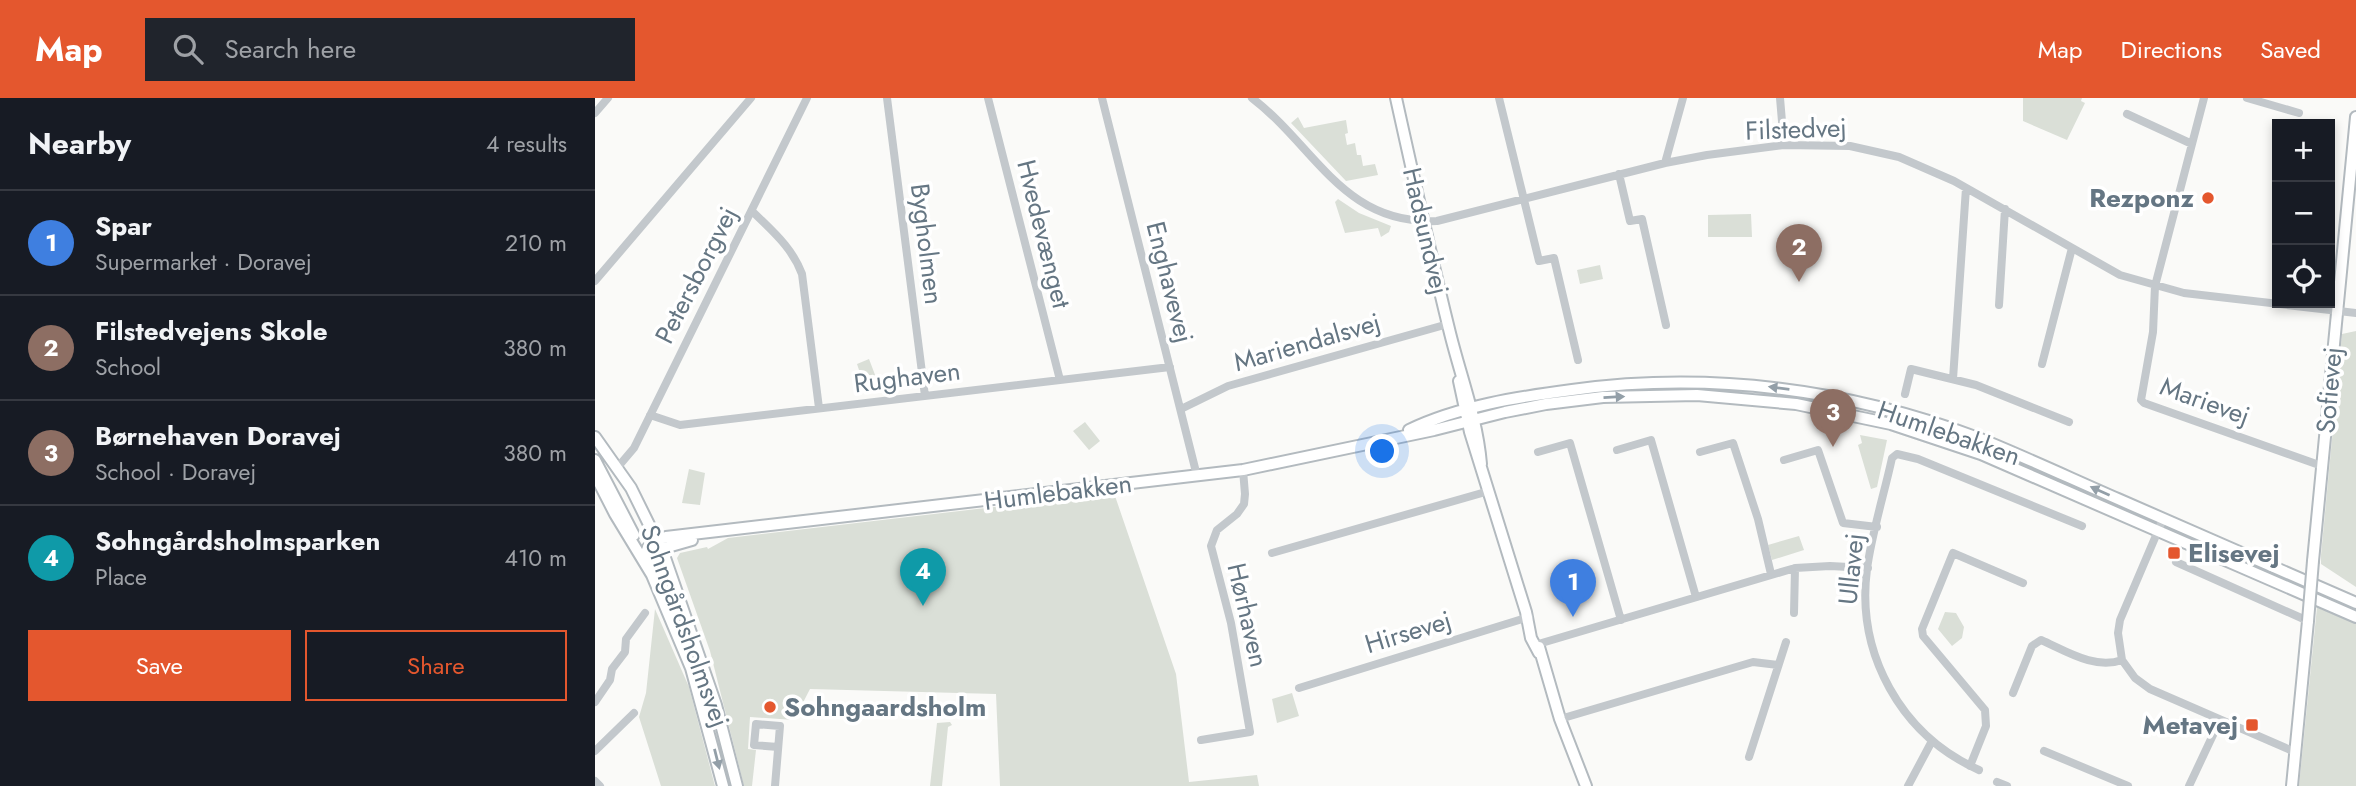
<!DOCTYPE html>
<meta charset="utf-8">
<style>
body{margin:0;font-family:Jost,sans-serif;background:#20242c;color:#f1f3f6}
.controls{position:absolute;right:21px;top:21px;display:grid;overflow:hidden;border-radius:0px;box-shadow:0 4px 10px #0003}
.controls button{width:63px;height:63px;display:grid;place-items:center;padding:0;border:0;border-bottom:2px solid #363941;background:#171b24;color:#f1f3f6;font:35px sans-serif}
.you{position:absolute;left:788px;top:354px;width:24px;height:24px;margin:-18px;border:5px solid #fff;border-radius:50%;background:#1a73e8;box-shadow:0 0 0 10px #1a73e833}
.badge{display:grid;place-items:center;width:46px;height:46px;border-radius:50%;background:#e4572e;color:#fff;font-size:23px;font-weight:700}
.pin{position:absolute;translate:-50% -58px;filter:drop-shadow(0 2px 4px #0008)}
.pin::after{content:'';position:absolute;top:37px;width:24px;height:21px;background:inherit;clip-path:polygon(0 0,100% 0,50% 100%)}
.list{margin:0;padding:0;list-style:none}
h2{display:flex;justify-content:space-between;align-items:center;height:91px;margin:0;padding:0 28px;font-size:30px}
h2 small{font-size:23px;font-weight:400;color:#9ea1a6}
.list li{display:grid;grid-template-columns:46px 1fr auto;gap:21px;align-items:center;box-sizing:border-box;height:105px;padding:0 28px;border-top:2px solid #363941}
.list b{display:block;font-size:26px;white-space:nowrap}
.list p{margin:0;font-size:23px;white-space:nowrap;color:#9ea1a6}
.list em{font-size:23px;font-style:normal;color:#9ea1a6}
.actions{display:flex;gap:14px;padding:21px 28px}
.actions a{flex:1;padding:16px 0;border:2px solid #e4572e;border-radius:0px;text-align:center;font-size:24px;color:#e4572e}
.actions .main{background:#e4572e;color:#fff}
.icon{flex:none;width:38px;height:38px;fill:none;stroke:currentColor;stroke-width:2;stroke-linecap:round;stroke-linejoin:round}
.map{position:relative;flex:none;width:1761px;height:688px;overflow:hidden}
header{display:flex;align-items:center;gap:42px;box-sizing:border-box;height:98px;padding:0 35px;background:#e4572e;color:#fff}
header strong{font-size:33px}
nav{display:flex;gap:38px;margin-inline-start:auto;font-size:24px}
.search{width:490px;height:63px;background:#20242c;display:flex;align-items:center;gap:18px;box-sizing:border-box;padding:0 24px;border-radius:0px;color:#9ea1a6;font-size:26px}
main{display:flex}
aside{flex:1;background:#171b24}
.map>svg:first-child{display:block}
</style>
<header>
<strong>Map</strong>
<div class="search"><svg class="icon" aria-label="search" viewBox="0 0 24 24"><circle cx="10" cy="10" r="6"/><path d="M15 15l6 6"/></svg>Search here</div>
<nav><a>Map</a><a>Directions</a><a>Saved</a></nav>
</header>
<main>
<aside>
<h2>Nearby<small>4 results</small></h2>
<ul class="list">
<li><span class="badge" style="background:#3f7fe0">1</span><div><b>Spar</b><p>Supermarket · Doravej</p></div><em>210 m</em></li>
<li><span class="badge" style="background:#8d6e63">2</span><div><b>Filstedvejens Skole</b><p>School</p></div><em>380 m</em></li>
<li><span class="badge" style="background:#8d6e63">3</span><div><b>Børnehaven Doravej</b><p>School · Doravej</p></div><em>380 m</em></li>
<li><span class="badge" style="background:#0f9aa8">4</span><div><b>Sohngårdsholmsparken</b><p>Place</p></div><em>410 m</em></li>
</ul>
<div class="actions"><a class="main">Save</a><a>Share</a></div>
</aside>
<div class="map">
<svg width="1761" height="688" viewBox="0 0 1761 688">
<rect width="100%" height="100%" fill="#fafaf8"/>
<path fill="#dadfd7" d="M1428,0h59l-1,3 4,2 -18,37 -44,-19z
M703,19l6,11 42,-8 2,13 -3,1 2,11 8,-2 2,12h4l2,11 12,-2 3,11 -32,6 -55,-58z
M743,101l21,14 32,13 -2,6 -8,5 -3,-9 -33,5 -10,-31z
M1156,116l1,23h-44v-22z
M1005,167l3,14 -23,5 -3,-14z
M1761,233v256l-35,-23v-9l21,-221z
M274,261l8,21 -13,5 -7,-21z
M490,324l15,19 -11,9 -16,-19z
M1265,337l27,5 -10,47 -6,2 -13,-44 4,-2z
M94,371l16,4 -5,32 -18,-2z
M519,395l62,181 13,108 68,-7 2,11h-259l-4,-92 -186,-5 -16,31 -44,-3 -2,32 8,1 -4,36h-8l-34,-135 -33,-93 3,-5 27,-6 1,2 20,-11z
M1204,438l5,14 -32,10 -4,-15z
M1722,509l39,17v162h-57z
M60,511l34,78 26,99h-54l-22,-69 7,-24z
M1350,514l11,1 8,14 -2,11 -10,8 -14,-17z
M697,595l7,23 -22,7 -5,-24z
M355,624l2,3 -4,2 -6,59h-12l7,-63z"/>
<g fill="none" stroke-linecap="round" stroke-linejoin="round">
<defs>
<path id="secondary" d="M801,0c17,77 34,154 53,231 11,46 28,88 32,135
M864,283l11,51 56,180 5,26 8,15
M814,332c50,-24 109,-33 163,-40 138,-19 276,-1 406,48 47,19 94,41 140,61 80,35 159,70 238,104
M0,339l36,51 33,67 52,150 21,81
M0,362l39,75
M0,377l20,39 37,61 39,93 32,118
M62,452l35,-10
M1718,463l43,-444
M51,465c-2,-16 5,-22 20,-26l577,-67 191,-40 71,-18 41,-8 57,-7 94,-2 99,9 95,20 90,30 375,163
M944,549l21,72 26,67
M1697,688l16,-165"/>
</defs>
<use href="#secondary" stroke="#b3babf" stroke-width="14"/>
<path stroke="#c3c8cc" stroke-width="8" d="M292,0l38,298
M393,0l72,282
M507,0l95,378
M657,0c64,49 91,127 185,123l228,-58 42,-8 77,-10 66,1 49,11 55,24 166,94 64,18 172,20
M904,0l40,163 15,-3 24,102
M1185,0l4,47
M1609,0l-49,188 -2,46 -12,68 3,3 178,63
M1652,0l52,15
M0,15l13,-15
M1532,16l65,30
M1070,65l18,-65
M1024,76l11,47 12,-2 24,106
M157,113c20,20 40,36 50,63l17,134
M0,183l156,-183
M1404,207l6,-96
M1447,266l30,-116
M1358,281l13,-191
M1310,296l6,-25 65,16 93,37
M586,311l47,-23 220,-62
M55,317l30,10 490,-58
M1022,352l34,-10 45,157
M943,354l32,-9 51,177
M1105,354l33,-9 25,76 13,55
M1189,362l34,-10 25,73 34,4
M22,370l17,-20 173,-350
M1568,421l-43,101 -2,13 4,27 13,18 15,11 145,63
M677,455l217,-62
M1581,464l132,59
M1199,515l1,-45
M940,547l260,-77 35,-2 38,2
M704,590l230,-71
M1418,595l19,-47 9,-6c25,11 54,30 81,20
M0,604l15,-22 2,-11 13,-17 1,-13 19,-26
M965,621l193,-57 25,3
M606,642l49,-8 -19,-109 -20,-77 6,-16 20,-16 7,-10 1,-10 -2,-24
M0,653l39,-38
M1449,653l84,35
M1154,659l37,-115
M1375,668l16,-40 -1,-16 -62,-74 -1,-7 31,-76 70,30
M1384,672c-78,-35 -123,-116 -112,-201 5,-37 17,-74 25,-111l5,-4 21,5 164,67
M0,683l5,5
M1402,684l10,4
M180,688l5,-60 -24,-2 -2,21 24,2
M1313,688l24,-45
M1594,688l31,-66"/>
<use href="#secondary" stroke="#fff" stroke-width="10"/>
<defs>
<path id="secondary-bridge" d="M1713,523l5,-60"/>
</defs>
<use href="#secondary-bridge" stroke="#b3babf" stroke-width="14" stroke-linecap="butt"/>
<use href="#secondary-bridge" stroke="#fff" stroke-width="10"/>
</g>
<defs><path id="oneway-solid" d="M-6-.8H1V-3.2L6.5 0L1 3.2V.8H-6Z" transform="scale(1.75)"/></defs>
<g fill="#939fa8">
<use href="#oneway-solid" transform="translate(1184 290) rotate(-173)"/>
<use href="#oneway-solid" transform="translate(1019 299) rotate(-3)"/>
<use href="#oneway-solid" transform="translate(1505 393) rotate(-156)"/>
<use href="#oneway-solid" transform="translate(122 661) rotate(76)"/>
</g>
<g fill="#e4572e" stroke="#fff" stroke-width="2.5">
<circle cx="1613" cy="100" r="7"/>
<rect x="1572" y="448" width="14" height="14" rx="3.5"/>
<circle cx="175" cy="609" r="7"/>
<rect x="1650" y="620" width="14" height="14" rx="3.5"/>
</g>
<g text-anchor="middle" stroke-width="7" stroke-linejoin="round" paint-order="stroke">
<g font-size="26" fill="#657683" stroke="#fff">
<text transform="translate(1201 31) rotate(-2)" y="9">Filstedvej</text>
<text transform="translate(831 133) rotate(77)" y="9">Hadsundvej</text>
<text transform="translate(449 136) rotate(76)" y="9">Hvedevænget</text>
<text transform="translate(332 146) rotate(83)" y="9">Bygholmen</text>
<text transform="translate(101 177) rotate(-63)" y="9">Petersborgvej</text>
<text transform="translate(575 184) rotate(76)" y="9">Enghavevej</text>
<text transform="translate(712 244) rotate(-16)" y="9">Mariendalsvej</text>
<text transform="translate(312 279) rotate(-7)" y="9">Rughaven</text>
<text transform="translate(1734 292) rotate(-85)" y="9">Sofievej</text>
<text transform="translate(1610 303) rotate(20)" y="9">Marievej</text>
<text transform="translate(1354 335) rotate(19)" y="9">Humlebakken</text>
<text transform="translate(463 394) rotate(-7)" y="9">Humlebakken</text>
<text transform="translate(1256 471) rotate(-84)" y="9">Ullavej</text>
<text transform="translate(653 517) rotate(77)" y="9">Hørhaven</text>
<text transform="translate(90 528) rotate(70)" y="9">Sohngårdsholmsvej</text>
<text transform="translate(813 534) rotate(-17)" y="9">Hirsevej</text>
</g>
<g font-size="26" font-weight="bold" fill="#657683" stroke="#fff" text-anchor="end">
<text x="1599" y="109">Rezponz</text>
<text x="1593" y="464" text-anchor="start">Elisevej</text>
<text x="189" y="618" text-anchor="start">Sohngaardsholm</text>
<text x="1643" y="636">Metavej</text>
</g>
</g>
</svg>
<div class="controls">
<button>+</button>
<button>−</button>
<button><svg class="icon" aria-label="locate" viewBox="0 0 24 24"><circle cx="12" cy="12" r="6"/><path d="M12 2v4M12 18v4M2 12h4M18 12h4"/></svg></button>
</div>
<div class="you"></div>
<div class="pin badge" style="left:978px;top:519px;background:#3f7fe0">1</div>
<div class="pin badge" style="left:1204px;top:184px;background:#8d6e63">2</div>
<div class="pin badge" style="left:1238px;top:349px;background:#8d6e63">3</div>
<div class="pin badge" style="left:328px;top:508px;background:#0f9aa8">4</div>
</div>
</main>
